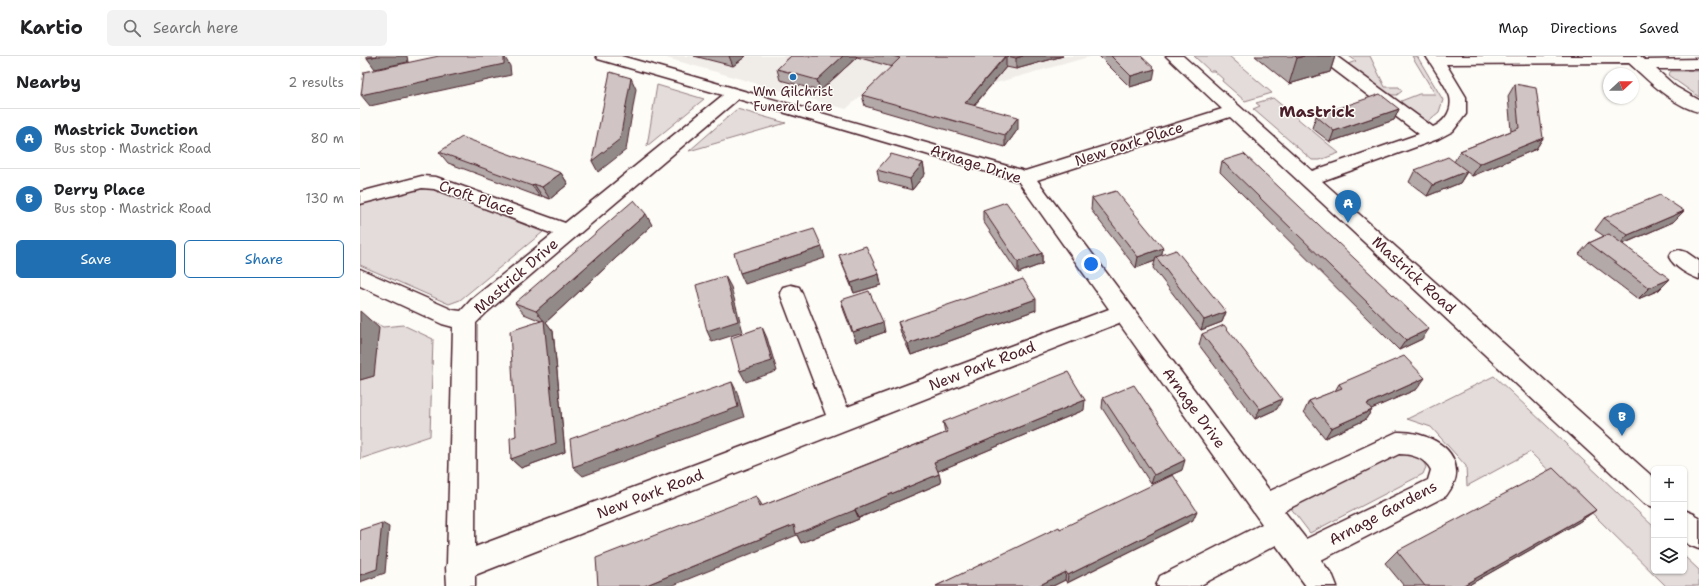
<!DOCTYPE html>
<meta charset="utf-8">
<style>
body{margin:0;font-family:"Shantell Sans",sans-serif;background:#f2f2f2;color:#202124}
.controls{position:absolute;right:12px;bottom:12px;display:grid;overflow:hidden;border-radius:6px;box-shadow:0 1px 3px #0004}
.controls button{width:36px;height:36px;display:grid;place-items:center;padding:0;border:0;border-bottom:1px solid #e0e0e0;background:#fff;color:#202124;font:20px sans-serif}
.compass{position:absolute;left:1243px;top:12px;width:36px;height:36px;border-radius:50%;background:#fff;box-shadow:0 1px 3px #0004;rotate:68deg}
.you{position:absolute;left:731px;top:208px;width:14px;height:14px;margin:-10px;border:3px solid #fff;border-radius:50%;background:#1a73e8;box-shadow:0 0 0 6px #1a73e833}
.badge{display:grid;place-items:center;width:26px;height:26px;border-radius:50%;background:#1f6fb2;color:#fff;font-size:13px;font-weight:700}
.pin{position:absolute;translate:-50% -33px;filter:drop-shadow(0 1px 2px #0008)}
.pin::after{content:'';position:absolute;top:21px;width:14px;height:12px;background:inherit;clip-path:polygon(0 0,100% 0,50% 100%)}
.list{margin:0;padding:0;list-style:none}
h2{display:flex;justify-content:space-between;align-items:center;height:52px;margin:0;padding:0 16px;font-size:17px}
h2 small{font-size:13px;font-weight:400;color:#757577}
.list li{display:grid;grid-template-columns:26px 1fr auto;gap:12px;align-items:center;box-sizing:border-box;height:60px;padding:0 16px;border-top:1px solid #e0e0e0}
.list b{display:block;font-size:15px;white-space:nowrap}
.list p{margin:0;font-size:13px;white-space:nowrap;color:#757577}
.list em{font-size:13px;font-style:normal;color:#757577}
.actions{display:flex;gap:8px;padding:12px 16px}
.actions a{flex:1;padding:9px 0;border:1px solid #1f6fb2;border-radius:6px;text-align:center;font-size:14px;color:#1f6fb2}
.actions .main{background:#1f6fb2;color:#fff}
.icon{flex:none;width:22px;height:22px;fill:none;stroke:currentColor;stroke-width:2;stroke-linecap:round;stroke-linejoin:round}
.map{position:relative;flex:none;width:1339px;height:530px;overflow:hidden}
header{display:flex;align-items:center;gap:24px;box-sizing:border-box;height:56px;padding:0 20px;background:#fff;border-bottom:1px solid #e0e0e0}
header strong{font-size:19px}
nav{display:flex;gap:22px;margin-inline-start:auto;font-size:14px}
.search{width:280px;height:36px;background:#f2f2f2;display:flex;align-items:center;gap:10px;box-sizing:border-box;padding:0 14px;border-radius:6px;color:#757577;font-size:15px}
main{display:flex}
aside{flex:1;background:#fff}
.map>svg:first-child{display:block}
</style>
<header>
<strong>Kartio</strong>
<div class="search"><svg class="icon" aria-label="search" viewBox="0 0 24 24"><circle cx="10" cy="10" r="6"/><path d="M15 15l6 6"/></svg>Search here</div>
<nav><a>Map</a><a>Directions</a><a>Saved</a></nav>
</header>
<main>
<aside>
<h2>Nearby<small>2 results</small></h2>
<ul class="list">
<li><span class="badge">A</span><div><b>Mastrick Junction</b><p>Bus stop · Mastrick Road</p></div><em>80 m</em></li>
<li><span class="badge">B</span><div><b>Derry Place</b><p>Bus stop · Mastrick Road</p></div><em>130 m</em></li>
</ul>
<div class="actions"><a class="main">Save</a><a>Share</a></div>
</aside>
<div class="map">
<svg width="1339" height="530" viewBox="0 0 1339 530">
<rect width="100%" height="100%" fill="#fdfcf7"/>
<filter id="ink" filterUnits="userSpaceOnUse"><feTurbulence type="fractalNoise" baseFrequency=".025" numOctaves="2"/><feDisplacementMap in="SourceGraphic" scale="8" xChannelSelector="R" yChannelSelector="G"/><feConvolveMatrix kernelMatrix="1 2 1 2 8 2 1 2 1" color-interpolation-filters="sRGB"/></filter>
<g filter="url(#ink)">
<path fill="#f0ece8" d="M310,0h422l-100,28 -99,-17 -47,42 -179,-51z"/>
<path fill="#e3dcda" stroke="#967e82" d="M834,0h35l43,37 -27,8 -23,-20 1,-2 -9,-8h-4z
M989,0h21l15,31h14l3,4 -5,4h-11l-41,-30 11,-4z
M1052,0h5l26,44 -4,12 -12,10 -9,-4 -16,-12 -1,-5 18,-7h16z
M1311,15h28v26l-31,-22z
M297,29l47,14 -57,47z
M913,42l66,55 -19,7h-8l-59,-51 7,-3 -4,-3z
M377,53l49,14 -97,28z
M71,132l112,44 -83,68 -11,4 -89,-39v-62l60,-14z
M5,262l18,9 20,-2 30,14 -3,97 -70,23v-79l14,-4z
M1134,320l160,151v44h30v-15l15,14v16h-33l-136,-134 -63,34 -1,-20 -35,-39 -24,-8z
M1041,394l20,7 5,10 -3,7 -113,59 -20,-26z"/>
<g fill="none" stroke-linecap="round" stroke-linejoin="round">
<defs>
<path id="minor" d="M236,0h25l404,115 197,-62 -56,-53h17l129,115 107,-37 -99,-75 -2,-3h18l97,71c11,-5 20,-16 17,-30 -2,-8 -19,-33 -24,-41h214l5,4 54,-1v10h-43l20,18 23,13v12c-26,-6 -51,-32 -70,-49l-183,1 20,33v17l-13,17 -15,8 -116,42 332,297v29l-9,-3 -415,-387 -193,63 233,311 127,-59c23,-1 58,11 59,39 1,9 -5,18 -10,25l-125,64 12,16 4,10h-31l-30,-41 -77,41h-43l4,-10 102,-52 -143,-201 -644,252v11h-28l-1,-19 1,-3 6,-237 -11,-3 -82,-38v-17l93,41 8,1 10,-11 82,-66 -119,-45 -12,-1 -62,16v-12l62,-16 14,1 129,46 158,-128 -125,-36zM378,43l280,82 91,128 -262,98 -45,-114 -3,-6 -8,-2 -8,2 -3,6 46,122 -351,132 1,-224 11,-11zM1039,398c13,0 26,4 32,16l-3,10 -122,59 -22,-28z
M1319,194l7,2 13,9v18c-11,-4 -25,-12 -30,-22l3,-5z
M1324,454l10,4 5,5v30l-10,-4 -5,-5z"/>
</defs>
<use href="#minor" stroke="#4a1f2b" stroke-width="3"/>
<use href="#minor" fill="#fdfcf7" fill-rule="evenodd"/>
</g>
<path fill="#b3a9a9" stroke="#4a1f2b" d="M334,0h52l-13,10z
M431,0h272l-47,13 -10,-2 -32,39 44,23 -13,18 -140,-41 -3,-11 30,-28 -35,-10 -37,34 -40,-11 -3,-11z
M739,0h42l12,24 -23,7z
M895,0h80l-5,16 -41,12z
M1155,28l28,54 -7,11 -64,27 -5,-4 -7,11 -33,13 -18,-14 6,-12 39,-8 6,-11 51,-20 -3,-35z
M1039,53l-5,11 -64,22 -18,-14 4,-12z
M79,96l122,21 7,11 -18,15 -8,-3 -2,1 -92,-34z
M862,105l200,178 -23,11 -179,-178z
M563,107l2,11 -13,16 -33,-9 -2,-11z
M732,142l71,50 -2,7 65,57 -4,10 -21,8 -48,-62 2,-7 -19,7 -45,-58z
M623,154l59,43v11l-24,9 -35,-52z
M1244,162l69,4 -50,22 36,46 -21,9 -59,-45 10,-11 15,-7 -9,-6z
M292,169l-106,97 7,9 12,121 -44,16 -10,-9 30,-138 -17,-7 -9,-11z
M479,199l40,19 2,11 -27,8 -11,-27z
M481,244l44,32 -29,10 -12,-31z
M676,254l-125,45 -10,-22 -3,-11z
M842,278l75,75 -22,10 -56,-74z
M979,328l78,5 -46,20 1,1 -7,10 -40,18 -21,-26 5,-11 26,-10z
M743,342l79,72 -31,14 -49,-76z
M724,354l-146,61 3,12 -82,35v1l-58,24 -4,-8 -35,-29 183,-73 -2,-11z
M1236,454l-17,12 -112,64h-63l-19,-23 12,-12z
M833,464l-126,63 -2,-3 -12,6h-117l124,-57z"/>
<path fill="#928a89" stroke="#4a1f2b" d="M17,0h30l1,6 -33,7 -8,-11z
M144,0l6,10 1,9 -141,31 -9,-11z
M369,0h17l-13,10z
M483,0h13l1,1 -37,34 -3,-11z
M646,0v11l-40,48 -1,-12z
M663,0h40l-47,13v-11z
M944,0h31l-5,16 -41,12 8,-26z
M795,13l-2,11 -23,7 1,-11z
M271,22l5,11 -10,61 -28,22 -6,-11z
M1039,53l-5,11 -64,22 4,-11z
M658,61v12l-13,18v-12z
M1183,82l-7,11 -64,27 7,-12z
M563,107l2,11 -13,16 -2,-11z
M1107,115l-7,12 -33,13 6,-11z
M201,117l7,11 -18,15 -8,-12z
M174,128l8,12 -2,1 -8,-11z
M1324,155l-11,11 -55,24 10,-11z
M286,158l6,11 -106,97 7,9 12,121 -44,16 -10,-9 33,-138 -8,-10z
M462,191l3,11 -80,26 -5,-11z
M803,192l-2,11 -5,-2 -1,4 -19,7 2,-11z
M682,197v11l-24,9v-11z
M519,218l2,11 -27,8 -3,-10z
M365,220l6,11 12,45 -31,10 -5,-11z
M1310,223l-11,11 -21,9 11,-11z
M676,243v11l-125,45 -3,-11z
M0,255l19,17 -5,48 -14,4z
M866,256l-4,10 -21,8 3,-10z
M523,266l2,10 -29,10 -3,-10z
M402,271l5,11 10,33 -31,11 -6,-11z
M1069,273l-7,10 -23,11 7,-10z
M1065,322l-8,11 -57,25 7,-10z
M372,326l5,10 7,25 -161,59 -10,-9z
M922,343l-5,10 -22,10 5,-10z
M725,344l-1,10 -148,62 -2,-10z
M1012,354l-7,10 -40,18 6,-10z
M825,404l-3,10 -31,14 3,-9z
M579,418l2,9 -82,35 -4,-9z
M396,440l6,9 2,11 -5,-9z
M495,454l4,9 -58,24 -4,-8 -126,51h-27l150,-61z
M1236,454l-17,12 -112,64h-5z
M837,455l-4,9 -126,63 1,-8z
M22,467l7,4 -4,46 -25,9v-7z
M706,516l-1,8 -12,6h-15z"/>
<path fill="#d0c5c4" stroke="#4a1f2b" d="M7,0h10l-10,2z
M79,0h65v8l-143,31 3,-23z
M431,0h52l-26,24 -40,-11z
M532,0h113l-40,47 53,14 -13,18 -143,-40 38,-37z
M647,0h16l-7,2z
M751,0h30l14,13 -24,7z
M935,0h9l-7,2z
M250,16l21,6 -11,61 -28,22z
M1155,28l21,4 7,50 -64,26 -19,-13 59,-23z
M1020,38l19,15 -65,22 -18,-15z
M102,81l99,36 -19,14 -8,-3 -2,2 -93,-34z
M531,98l32,9 -13,16 -33,-9z
M884,98l185,175 -23,11 -184,-179z
M1088,101l19,14 -34,14 -18,-15z
M756,135l47,57 -25,9 -46,-59z
M1300,139l24,16 -56,24 -24,-17z
M274,144l12,14 -110,97 -21,-8z
M646,146l36,51 -24,9 -35,-52z
M454,173l8,18 -82,26 -6,-20z
M1249,178l61,45 -21,9 -60,-45z
M506,190l13,28 -28,9 -12,-28z
M816,194l50,62 -22,8 -48,-63z
M365,220l13,45 -31,10 -11,-46z
M663,223l13,20 -128,45 -10,-22z
M509,235l14,31 -30,10 -12,-32z
M184,264l12,123 -45,16 -1,-21 6,-2 -6,-105z
M864,269l58,74 -22,10 -58,-75z
M402,271l10,34 -32,10 -9,-33z
M1044,300l21,22 -58,26 5,6 -41,18 -22,-27 33,-13 -3,-4z
M708,316l17,28 -151,62 5,12 -84,35v1l-59,24 -2,-9 -150,61h-46l-2,-28 160,-62 3,11 112,-44 77,-31 -5,-10z
M372,326l6,25 -165,60 -3,-28z
M774,329l51,75 -31,15 -51,-77z
M1193,412l43,42 -134,76h-37l-28,-35z
M813,419l24,36 -129,64 -2,-3 -28,14h-102l123,-59 1,2z
M22,467l-5,46 -17,6v-45z"/>
</g>
<circle fill="#1f6fb2" stroke="#fdfcf7" stroke-width="1.5" cx="433" cy="21" r="4"/>
<g text-anchor="middle" stroke-width="3" stroke-linejoin="round" paint-order="stroke">
<g font-size="13" fill="#4a1f2b" stroke="#fdfcf7">
<text x="433" y="40">Wm Gilchrist<tspan x="433" dy="15">Funeral Care</tspan></text>
</g>
<g font-size="15" fill="#4a1f2b" stroke="#fdfcf7">
<text transform="translate(769 88) rotate(-18)" y="5">New Park Place</text>
<text transform="translate(616 108) rotate(18)" y="5">Arnage Drive</text>
<text transform="translate(117 142) rotate(19)" y="5">Croft Place</text>
<text transform="translate(1054 219) rotate(42)" y="5">Mastrick Road</text>
<text transform="translate(156 220) rotate(-41)" y="5">Mastrick Drive</text>
<text transform="translate(622 310) rotate(-21)" y="5">New Park Road</text>
<text transform="translate(834 352) rotate(54)" y="5">Arnage Drive</text>
<text transform="translate(290 438) rotate(-21)" y="5">New Park Road</text>
<text transform="translate(1023 457) rotate(-28)" y="5">Arnage Gardens</text>
</g>
<g font-size="16" font-weight="bold" fill="#4a1f2b" stroke="#fdfcf7">
<text x="957" y="61">Mastrick</text>
</g>
</g>
</svg>
<div class="controls">
<button>+</button>
<button>−</button>
<button><svg class="icon" aria-label="layers" viewBox="0 0 24 24"><path d="M12 4l9 5-9 5-9-5zM3 14l9 5 9-5"/></svg></button>
</div>
<svg class="compass" viewBox="-18 -18 36 36"><path d="M0-13l5 13h-10z" fill="#e53935"/><path d="M0 13l5-13h-10z" fill="#757577"/></svg>
<div class="you"></div>
<div class="pin badge" style="left:988px;top:167px">A</div>
<div class="pin badge" style="left:1262px;top:380px">B</div>
</div>
</main>
